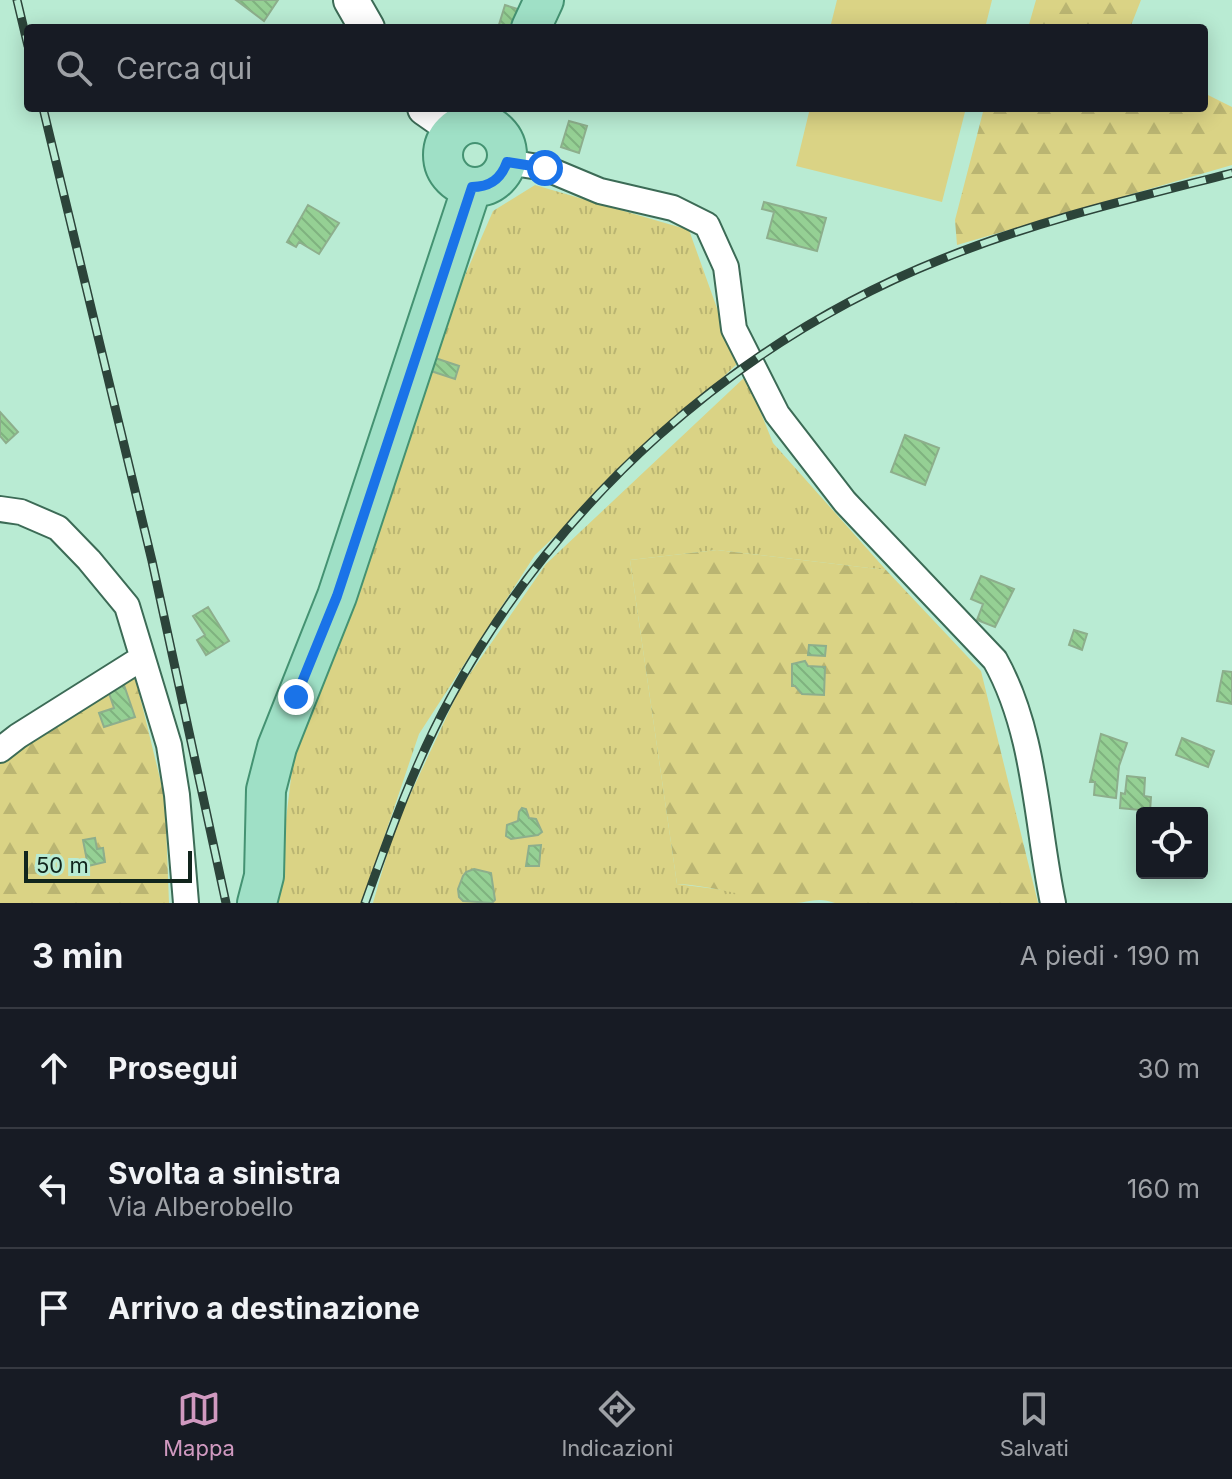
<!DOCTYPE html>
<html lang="it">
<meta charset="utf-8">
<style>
body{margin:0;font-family:Inter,sans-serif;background:#242831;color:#f1f3f6}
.controls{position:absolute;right:24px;bottom:24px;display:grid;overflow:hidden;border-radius:8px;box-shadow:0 4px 20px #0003}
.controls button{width:72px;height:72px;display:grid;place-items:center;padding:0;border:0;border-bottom:2px solid #363941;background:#171b24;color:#f1f3f6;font:40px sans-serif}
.scale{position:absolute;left:24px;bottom:20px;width:168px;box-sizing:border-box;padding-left:8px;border:4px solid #11251d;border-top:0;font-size:22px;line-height:28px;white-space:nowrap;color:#11251d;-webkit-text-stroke:6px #b9ebd3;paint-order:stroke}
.stop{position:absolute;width:24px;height:24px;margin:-18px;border:6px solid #1a73e8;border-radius:50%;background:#fff}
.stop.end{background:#1a73e8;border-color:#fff;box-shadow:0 2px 8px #0008}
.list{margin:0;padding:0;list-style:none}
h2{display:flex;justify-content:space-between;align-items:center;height:104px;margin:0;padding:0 32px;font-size:34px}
h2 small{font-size:26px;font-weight:400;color:#9ea1a6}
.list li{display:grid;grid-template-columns:52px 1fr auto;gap:24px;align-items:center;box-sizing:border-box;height:120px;padding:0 32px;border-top:2px solid #363941}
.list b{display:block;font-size:30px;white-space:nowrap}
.list p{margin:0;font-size:26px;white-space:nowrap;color:#9ea1a6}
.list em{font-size:26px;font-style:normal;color:#9ea1a6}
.icon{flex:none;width:44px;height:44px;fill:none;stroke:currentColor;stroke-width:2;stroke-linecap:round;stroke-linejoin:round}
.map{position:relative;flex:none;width:1232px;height:903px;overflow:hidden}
.search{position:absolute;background:#171b24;box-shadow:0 4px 20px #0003;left:24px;right:24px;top:24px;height:88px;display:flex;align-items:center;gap:20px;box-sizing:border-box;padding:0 28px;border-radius:8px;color:#9ea1a6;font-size:30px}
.sheet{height:464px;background:#171b24}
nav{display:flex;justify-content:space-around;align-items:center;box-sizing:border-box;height:112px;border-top:2px solid #363941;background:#171b24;font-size:22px;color:#9ea1a6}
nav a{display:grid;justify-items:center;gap:4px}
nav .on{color:#d099c0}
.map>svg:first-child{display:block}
</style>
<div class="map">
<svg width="1232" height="903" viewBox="0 0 1232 903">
<defs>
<pattern id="grass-tufts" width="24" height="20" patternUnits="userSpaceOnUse" patternTransform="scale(2)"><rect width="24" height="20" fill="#dad385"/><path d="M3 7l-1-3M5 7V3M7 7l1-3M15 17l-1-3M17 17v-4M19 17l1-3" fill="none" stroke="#bab572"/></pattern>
<pattern id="forest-firs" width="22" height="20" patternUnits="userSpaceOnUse" patternTransform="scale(2)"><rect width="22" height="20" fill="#dad385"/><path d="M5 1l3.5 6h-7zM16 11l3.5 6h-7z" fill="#bab572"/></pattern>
<pattern id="building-back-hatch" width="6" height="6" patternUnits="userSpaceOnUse" patternTransform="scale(2)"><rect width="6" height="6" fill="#95d094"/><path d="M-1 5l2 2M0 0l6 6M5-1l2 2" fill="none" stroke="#7fb27f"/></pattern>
</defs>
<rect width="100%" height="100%" fill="#b9ebd3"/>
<path fill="url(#grass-tufts)" d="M535,185l154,45 48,134 -202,191 -116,179 -57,169h-86l18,-150 126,-374 73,-168z
M746,376l27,67 113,127 -169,-20 -87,10 47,324 62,8 54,11h-420l22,-76 65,-139 86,-124z"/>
<path fill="url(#forest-firs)" d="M1036,0h105l-11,28h-102z
M1204,93l28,14v58l-275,80 -2,-25 29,-112h220z
M717,550l169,20 95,101 57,232h-203c-18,-7 -26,0 -44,0 -38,-4 -74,-17 -114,-19l-47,-324z
M133,668l32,131 4,104h-169v-147z"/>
<path fill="#dad385" d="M837,0h155l-7,28h-155z
M810,108h156l-24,94 -146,-36z"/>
<path fill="url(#building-back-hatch)" stroke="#8dae8c" stroke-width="2" d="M236,0h42l-14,21z
M505,5l19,6 -5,17h-21z
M569,121l18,5 -8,27 -18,-6z
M764,202l62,16 -9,33 -50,-13 7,-26 -12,-3z
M308,205l31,18 -20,31 -20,-12 -3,5 -9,-5z
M429,356l30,10 -4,13 -30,-10z
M0,412l18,20 -12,11 -6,-7z
M905,435l34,13 -14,37 -34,-13z
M981,576l33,13 -19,38 -18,-7 6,-16 -12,-5z
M208,607l21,34 -23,14 -9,-15 8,-5 -12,-19z
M1074,630l13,4 -5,16 -13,-5z
M809,645l17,1 -1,10 -17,-1z
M805,661l3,5 17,1 -1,28 -22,-1 -7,-8h-3v-22z
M1223,671l9,1v32l-15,-3z
M124,685l11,32 -31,10 -5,-14 15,-5 -6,-18z
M1101,734l26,9 -8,23 -3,32 -22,-3 1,-13h-5z
M1182,738l32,13 -6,16 -32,-12z
M1127,776l18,2 -1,18 7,1 -1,14 -30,-3 1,-15 4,1z
M522,808l4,1 3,9 7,1 6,13 -4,3 -27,4 -5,-3 1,-11 11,-4 1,-9z
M95,838l2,11 6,-1 2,14 -17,4 -5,-26z
M541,845l-2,21h-13l3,-20z
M474,869l17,4 4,27 -3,3 -29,-2 -4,-4 -1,-8 5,-13 3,-4z"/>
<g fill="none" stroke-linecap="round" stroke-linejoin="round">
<defs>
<path id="street" d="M507,162l38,6 55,23 73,17 34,17 19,42 8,62 43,85 68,88 150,158c41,73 41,162 58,243
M0,509l21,3 37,16 31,32 38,46 42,139 8,50 9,108
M0,750l18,-14 124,-78"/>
<path id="secondary" d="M351,0l16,28
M425,108l30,21"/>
<path id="primary" d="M531,28l13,-28
M443 155a32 32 0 1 1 64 0a32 32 0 1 1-64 0Z
M257,903l7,-27 2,-86 11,-43 60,-151 135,-409"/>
</defs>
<use href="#street" stroke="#3c6b56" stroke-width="28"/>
<use href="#secondary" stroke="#3c6b56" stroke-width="38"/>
<use href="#primary" stroke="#449272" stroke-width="42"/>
<use href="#street" stroke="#fff" stroke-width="24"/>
<use href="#secondary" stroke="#fff" stroke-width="34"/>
<use href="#primary" stroke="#9fe0c6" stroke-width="38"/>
<defs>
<path id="rail" d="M17,0l11,46
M43,108l109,453 74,342
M365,903c25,-70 50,-141 86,-206 108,-197 283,-355 491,-438 94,-38 193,-61 290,-86"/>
</defs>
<use href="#rail" stroke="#2c443a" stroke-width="9"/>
<use href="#rail" stroke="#b9ebd3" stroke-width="6" stroke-dasharray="18" stroke-linecap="butt"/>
</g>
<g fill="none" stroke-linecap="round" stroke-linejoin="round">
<path stroke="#1a73e8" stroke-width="10" d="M296,697l41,-101 135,-409c18,0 29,-8 35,-25l38,6"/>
</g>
</svg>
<div class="controls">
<button><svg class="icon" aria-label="locate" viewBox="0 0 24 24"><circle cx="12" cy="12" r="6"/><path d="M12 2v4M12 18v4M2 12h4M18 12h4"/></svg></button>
</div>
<div class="scale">50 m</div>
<div class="stop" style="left:545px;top:168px"></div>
<div class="stop end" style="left:296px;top:697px"></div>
<div class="search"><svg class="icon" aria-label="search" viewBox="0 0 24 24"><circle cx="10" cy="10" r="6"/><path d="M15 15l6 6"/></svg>Cerca qui</div>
</div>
<section class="sheet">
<h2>3 min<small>A piedi · 190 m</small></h2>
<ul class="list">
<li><svg class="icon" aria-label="ahead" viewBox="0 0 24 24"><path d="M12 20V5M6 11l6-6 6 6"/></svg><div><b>Prosegui</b></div><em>30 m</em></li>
<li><svg class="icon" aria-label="left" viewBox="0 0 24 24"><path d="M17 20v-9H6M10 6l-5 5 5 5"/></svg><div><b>Svolta a sinistra</b><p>Via Alberobello</p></div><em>160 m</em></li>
<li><svg class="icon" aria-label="arrive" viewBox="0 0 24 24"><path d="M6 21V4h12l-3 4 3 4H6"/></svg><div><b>Arrivo a destinazione</b></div></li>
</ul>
</section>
<nav>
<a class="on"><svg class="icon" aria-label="map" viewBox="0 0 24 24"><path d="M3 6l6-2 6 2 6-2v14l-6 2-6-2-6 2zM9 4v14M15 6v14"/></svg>Mappa</a>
<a><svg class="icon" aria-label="directions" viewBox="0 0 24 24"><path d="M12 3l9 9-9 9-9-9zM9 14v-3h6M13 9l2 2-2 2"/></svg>Indicazioni</a>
<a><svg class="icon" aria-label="saved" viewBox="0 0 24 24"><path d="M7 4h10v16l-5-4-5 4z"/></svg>Salvati</a>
</nav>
